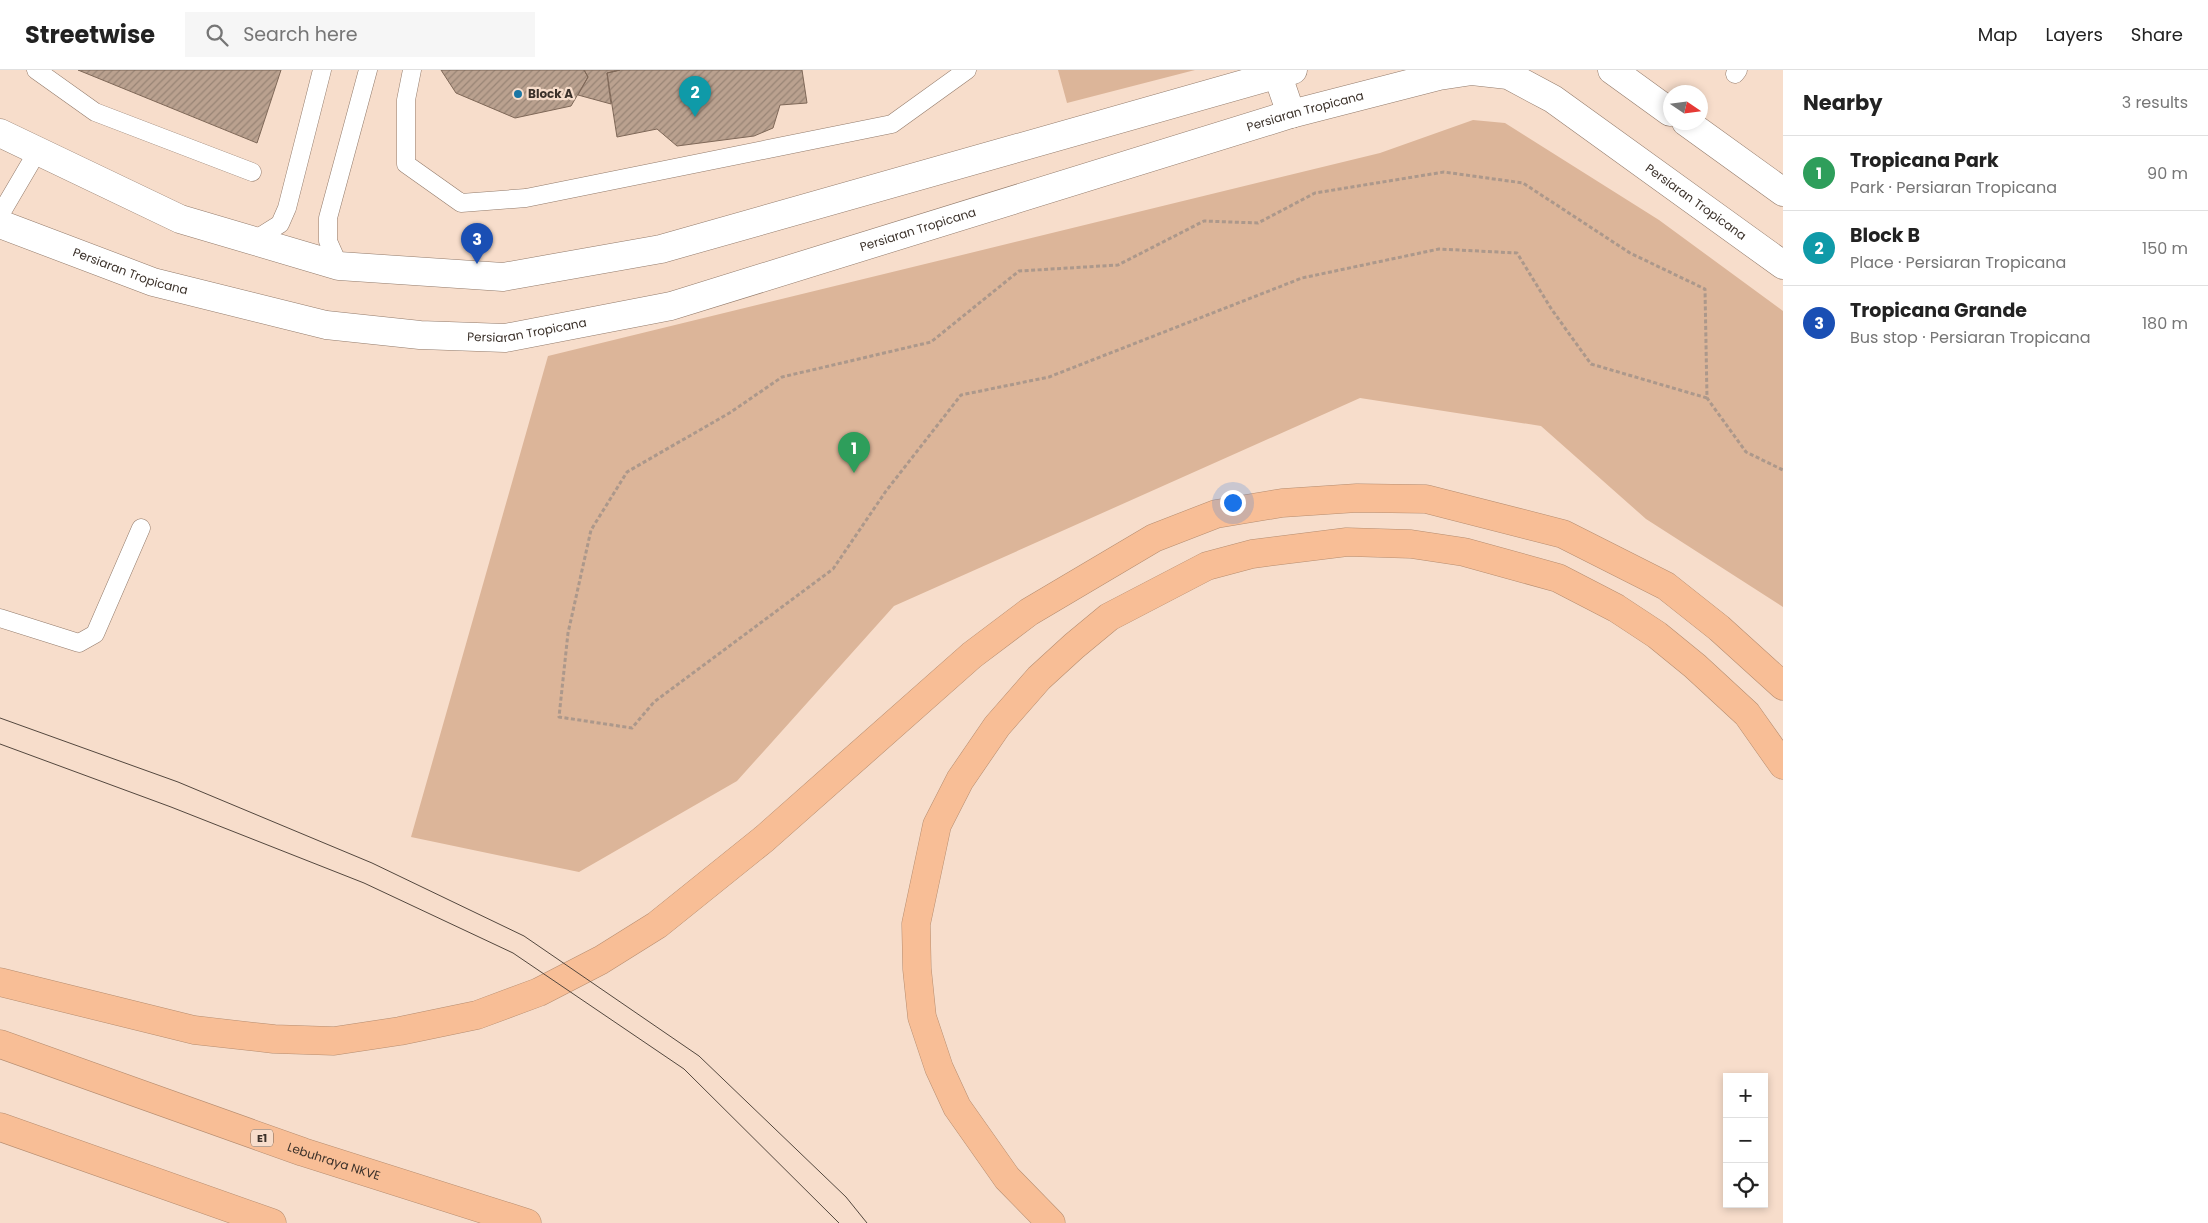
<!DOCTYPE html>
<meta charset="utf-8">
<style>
body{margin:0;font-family:Poppins,sans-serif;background:#f6f6f6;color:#222}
.controls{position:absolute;right:15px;bottom:15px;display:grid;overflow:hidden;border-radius:0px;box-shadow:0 2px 8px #0003}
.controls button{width:45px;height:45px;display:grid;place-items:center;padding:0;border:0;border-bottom:1px solid #e0e0e0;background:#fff;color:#222;font:25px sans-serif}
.compass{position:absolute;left:1663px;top:15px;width:45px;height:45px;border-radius:50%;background:#fff;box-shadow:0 2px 8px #0003;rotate:103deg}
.you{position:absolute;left:1232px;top:432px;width:18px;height:18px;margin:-12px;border:4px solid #fff;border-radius:50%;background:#1a73e8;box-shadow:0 0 0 8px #1a73e833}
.badge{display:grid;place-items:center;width:32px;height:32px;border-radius:50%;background:#d93025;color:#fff;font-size:16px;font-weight:700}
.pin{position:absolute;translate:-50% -41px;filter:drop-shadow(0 1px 2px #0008)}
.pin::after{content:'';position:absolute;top:26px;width:18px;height:15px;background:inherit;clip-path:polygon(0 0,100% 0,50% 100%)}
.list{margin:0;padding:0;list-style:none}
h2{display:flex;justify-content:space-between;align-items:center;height:65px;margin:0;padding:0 20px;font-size:21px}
h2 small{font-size:16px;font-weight:400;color:#767676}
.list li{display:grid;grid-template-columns:32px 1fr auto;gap:15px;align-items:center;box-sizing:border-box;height:75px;padding:0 20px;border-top:1px solid #e0e0e0}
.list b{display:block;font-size:19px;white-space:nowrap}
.list p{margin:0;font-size:16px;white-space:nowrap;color:#767676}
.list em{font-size:16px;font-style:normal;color:#767676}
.icon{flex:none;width:28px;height:28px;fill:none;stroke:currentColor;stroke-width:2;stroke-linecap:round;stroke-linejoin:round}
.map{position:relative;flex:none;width:1783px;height:1153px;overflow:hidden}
header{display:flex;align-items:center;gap:30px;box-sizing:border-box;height:70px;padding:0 25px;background:#fff;border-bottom:1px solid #e0e0e0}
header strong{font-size:24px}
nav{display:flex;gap:28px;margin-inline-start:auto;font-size:18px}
.search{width:350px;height:45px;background:#f6f6f6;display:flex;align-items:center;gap:12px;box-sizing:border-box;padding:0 18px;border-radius:0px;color:#767676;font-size:19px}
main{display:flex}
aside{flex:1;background:#fff}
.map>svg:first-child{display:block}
</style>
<header>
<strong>Streetwise</strong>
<div class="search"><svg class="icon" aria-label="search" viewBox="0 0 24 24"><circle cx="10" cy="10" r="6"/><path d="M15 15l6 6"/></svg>Search here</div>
<nav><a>Map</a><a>Layers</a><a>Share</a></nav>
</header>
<main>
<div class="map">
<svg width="1783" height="1153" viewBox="0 0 1783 1153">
<defs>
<pattern id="building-hatch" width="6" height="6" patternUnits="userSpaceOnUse" patternTransform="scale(1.25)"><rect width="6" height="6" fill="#baa18f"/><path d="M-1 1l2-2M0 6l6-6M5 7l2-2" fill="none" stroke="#988475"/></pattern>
</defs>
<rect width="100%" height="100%" fill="#f7ddcb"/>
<path fill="#dcb599" d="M1058,0h137l-128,33z
M1473,50l32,3 154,97 124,91v296l-137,-88 -105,-93 -181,-28 -466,208 -157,175 -158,91 -168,-35 137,-481 832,-203z"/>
<path fill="url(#building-hatch)" stroke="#7f6858" d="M78,0h203l-24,73z
M441,0h143l4,7 -17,29 -56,12 -59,-25z
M584,0h36l-13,3 4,31 -33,-9 10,-18z
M620,0h182l5,33 -27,2 -7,23 -19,8 -77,10 -20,-17 -40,8 -10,-64z"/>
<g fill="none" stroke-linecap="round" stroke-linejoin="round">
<defs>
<path id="service" d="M36,0l59,42 157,60
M412,0l-6,30v64l55,39 65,-5 366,-74 75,-54
M1735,4l3,-4
M0,145l37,-63
M253,171l27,-17 7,-16 35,-138
M339,196l-11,-25v-23l40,-148
M0,548l79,25 16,-9 46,-106"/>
<path id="minor" d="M1276,0l15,44"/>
<g id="secondary">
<path d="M1612,0l58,42"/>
<path d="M1686,52l97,70"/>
<path d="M0,63l180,86 159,47 164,11 158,-28 632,-179"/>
<path id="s1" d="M0,154l153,58 173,43 94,10 85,3 166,-32 620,-192 148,-38 33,-5 36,4 45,24 230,166"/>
</g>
<g id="motorway">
<path d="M0,912l194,48 80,9 60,2 66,-10 77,-16 62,-23 62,-32 56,-35 107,-86 208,-184 57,-43 125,-74 62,-24 66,-11 75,-5 69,1 137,35 103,52 53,42 64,58"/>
<path id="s2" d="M0,974l303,108 224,71"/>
<path d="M0,1057l272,96"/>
<path d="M1051,1153l-44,-45 -50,-71 -18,-39 -17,-51 -5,-48 -1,-45 21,-99 23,-45 37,-54 42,-48 35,-32 35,-29 98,-51 45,-12 95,-12 64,2 53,8 94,26 58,30 41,27 38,31 52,48 36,51"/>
</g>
</defs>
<use href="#service" stroke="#927a6a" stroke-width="19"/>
<use href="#minor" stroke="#927a6a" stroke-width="29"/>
<use href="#secondary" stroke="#927a6a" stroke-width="29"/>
<use href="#motorway" stroke="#b68d70" stroke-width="29"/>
<path stroke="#ac988b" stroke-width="3" stroke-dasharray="4 2.5" stroke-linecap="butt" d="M1707,328l-116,-34 -39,-54 -35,-57 -78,-4 -137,29 -253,99 -88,18 -75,96 -53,78 -179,133 -22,26 -73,-11 9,-84 23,-103 36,-58 104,-60 51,-35 149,-35 88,-71 99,-6 86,-44 54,2 57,-30 129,-21 79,11 107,70 75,36 2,109 39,54 37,18"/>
<use href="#service" stroke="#fff" stroke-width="18"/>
<use href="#minor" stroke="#fff" stroke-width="28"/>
<use href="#secondary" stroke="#fff" stroke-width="28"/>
<use href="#motorway" stroke="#f8be96" stroke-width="28"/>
<path stroke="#53473e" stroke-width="1" d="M0,648l178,64 194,81 152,73 175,120 147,141 21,26
M0,674l171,63 193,76 149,70 171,116 155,154"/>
</g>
<circle fill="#1a76a4" stroke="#f7ddcb" stroke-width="2" cx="518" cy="24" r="5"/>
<g text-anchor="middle" stroke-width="4.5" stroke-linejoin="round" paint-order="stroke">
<rect fill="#f7ddcb" stroke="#73655a" stroke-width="1" x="251" y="1059.5" width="22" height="17" rx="4"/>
<g font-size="11" font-weight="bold" fill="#3b312a">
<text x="262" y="1072">E1</text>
</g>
<g font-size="12" font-weight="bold" fill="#3b312a" stroke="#f7ddcb" text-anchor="start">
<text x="528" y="28">Block A</text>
</g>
<g font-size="12" fill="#3b312a" stroke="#f7ddcb">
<text dy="4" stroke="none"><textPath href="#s1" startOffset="1354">Persiaran Tropicana</textPath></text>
<text dy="4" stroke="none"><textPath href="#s1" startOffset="1789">Persiaran Tropicana</textPath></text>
<text dy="4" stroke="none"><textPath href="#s1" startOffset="949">Persiaran Tropicana</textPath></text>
<text dy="4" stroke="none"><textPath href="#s1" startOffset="139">Persiaran Tropicana</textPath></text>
<text dy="4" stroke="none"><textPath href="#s1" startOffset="544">Persiaran Tropicana</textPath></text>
<text dy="4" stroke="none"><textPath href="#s2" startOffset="354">Lebuhraya NKVE</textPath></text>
</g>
</g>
</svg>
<div class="controls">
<button>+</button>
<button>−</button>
<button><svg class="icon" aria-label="locate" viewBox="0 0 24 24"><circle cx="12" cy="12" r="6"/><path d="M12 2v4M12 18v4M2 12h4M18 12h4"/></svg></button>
</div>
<svg class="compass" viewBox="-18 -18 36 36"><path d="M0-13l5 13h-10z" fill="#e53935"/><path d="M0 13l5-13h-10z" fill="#767676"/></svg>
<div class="you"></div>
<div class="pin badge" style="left:854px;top:403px;background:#2e9e5b">1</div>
<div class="pin badge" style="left:695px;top:47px;background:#0f9aa8">2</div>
<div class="pin badge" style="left:477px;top:194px;background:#1a4fb4">3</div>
</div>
<aside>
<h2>Nearby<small>3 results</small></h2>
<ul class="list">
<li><span class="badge" style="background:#2e9e5b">1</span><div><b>Tropicana Park</b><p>Park · Persiaran Tropicana</p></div><em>90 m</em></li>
<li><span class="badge" style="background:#0f9aa8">2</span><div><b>Block B</b><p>Place · Persiaran Tropicana</p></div><em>150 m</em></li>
<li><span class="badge" style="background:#1a4fb4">3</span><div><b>Tropicana Grande</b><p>Bus stop · Persiaran Tropicana</p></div><em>180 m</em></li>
</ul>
</aside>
</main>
